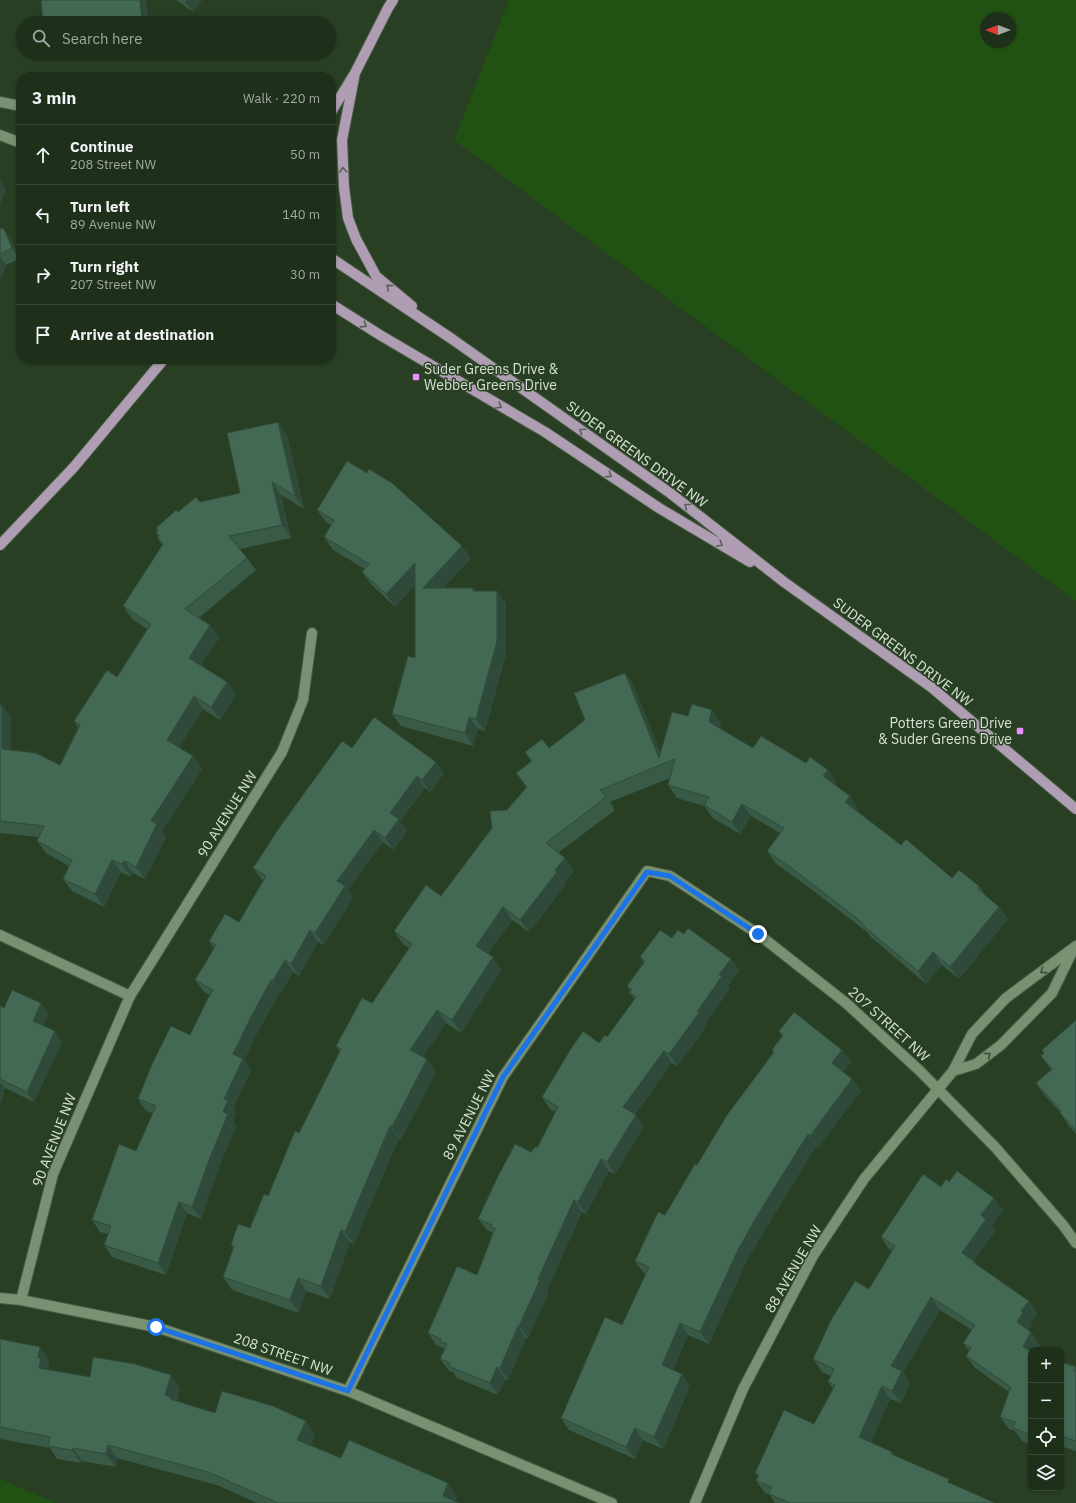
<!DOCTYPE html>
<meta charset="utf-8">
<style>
body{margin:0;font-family:"IBM Plex Sans",sans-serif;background:#2b3b27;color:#f1f3f6}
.controls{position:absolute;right:12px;bottom:12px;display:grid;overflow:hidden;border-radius:8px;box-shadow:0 1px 3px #0004}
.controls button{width:36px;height:36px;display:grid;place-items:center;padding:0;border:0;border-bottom:1px solid #3c4a39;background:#1e2f1a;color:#f1f3f6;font:20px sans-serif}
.compass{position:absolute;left:980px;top:12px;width:36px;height:36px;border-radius:50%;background:#1e2f1a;box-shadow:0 1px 3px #0004;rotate:270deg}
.stop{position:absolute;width:12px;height:12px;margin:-9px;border:3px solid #1a73e8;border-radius:50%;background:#fff}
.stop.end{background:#1a73e8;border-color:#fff;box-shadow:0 1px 4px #0008}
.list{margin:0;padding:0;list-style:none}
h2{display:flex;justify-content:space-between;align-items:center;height:52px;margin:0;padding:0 16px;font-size:17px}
h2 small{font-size:13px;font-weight:400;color:#a1a9a2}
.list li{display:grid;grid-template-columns:26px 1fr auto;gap:12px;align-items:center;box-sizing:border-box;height:60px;padding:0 16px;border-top:1px solid #3c4a39}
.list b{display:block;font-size:15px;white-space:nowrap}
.list p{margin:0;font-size:13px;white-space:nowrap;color:#a1a9a2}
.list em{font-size:13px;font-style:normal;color:#a1a9a2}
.icon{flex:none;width:22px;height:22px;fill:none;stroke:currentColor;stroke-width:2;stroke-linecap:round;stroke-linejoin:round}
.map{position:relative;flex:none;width:1076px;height:1503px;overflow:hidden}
.search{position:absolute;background:#1e2f1a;box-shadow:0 1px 3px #0004;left:16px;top:16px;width:320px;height:44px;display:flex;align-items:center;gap:10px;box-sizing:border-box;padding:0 14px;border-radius:22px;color:#a1a9a2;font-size:15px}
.panel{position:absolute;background:#1e2f1a;box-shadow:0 1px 3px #0004;left:16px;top:72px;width:320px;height:292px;border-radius:16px}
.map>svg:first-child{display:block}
</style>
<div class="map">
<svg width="1076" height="1503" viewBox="0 0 1076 1503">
<rect width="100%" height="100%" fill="#283f23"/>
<path fill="#215113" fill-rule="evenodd" d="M509,0h567v601l-622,-461zM986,18h24v24h-24z
M0,1479l56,24h-56z"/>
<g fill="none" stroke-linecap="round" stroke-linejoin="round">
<defs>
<path id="minor" d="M0,102l21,4
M0,135l21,8
M0,935l130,61
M953,1071l23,-7 25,-19 51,-52 21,-43
M0,1298l21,2 135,27 192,64 264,112
M21,1300l32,-126 77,-178 152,-244 21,-52 9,-67
M348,1391l155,-314 144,-206 23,5 88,58 88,69 74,68 75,76 68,78 13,18
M695,1503l48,-114 70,-133 51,-77 89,-108 19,-37 34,-36 70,-52"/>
<path id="major" d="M355,73l-13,67 2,47 4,31 8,21 20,37 36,30
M331,112l24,-39 33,-65 5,-8
M331,258l121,81 218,154 114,89 147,105 145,122
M331,304l49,31 165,97 114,76 91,54
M0,545l74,-78 90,-108"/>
</defs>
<use href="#minor" stroke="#475a42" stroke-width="12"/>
<use href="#major" stroke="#475a42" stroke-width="12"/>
<use href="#minor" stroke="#789172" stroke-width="10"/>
<use href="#major" stroke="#af9eb3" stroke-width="10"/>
</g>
<path fill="#3a5a48" d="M176,0h26l-9,12z
M67,53h18l-17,2z
M0,228l11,12 8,19 -13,6 -6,16z
M287,435l17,74 -23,-14 10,43 -51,11 7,9 9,12 -57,48 11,7 9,13 -18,27 26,17 9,13 -16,25 -17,-11 -24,38 14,9 9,13 -40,62 4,6 -21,42 -12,-6 -2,4 -10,-5 -17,35 -32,-16 -9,-12 6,-13 -23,-13 -9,-12 1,-4 -38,-4v-128h2l9,13v32l49,15 18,-37 -4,-7 43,-44 30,-48 -15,-10 -9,-13 39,-61 -5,-8 1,-1 -2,-4 22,-20 22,-10 40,-9z
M317,510l154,48 -28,30h30l2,3 31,12v51l-21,77 -7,-2 -5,17 -72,-20 -9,-12 23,-56v-73l-20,22 -24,-23 -9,-12 3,-3 -32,-19 -9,-13 7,-12 -5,-3z
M625,673l9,13 26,66 28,-36 33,7 -1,5 33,20 84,35 -2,2 15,11 8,13 -1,2 44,34 51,33 27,8 7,10 13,11 9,12 -49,60 -17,-14 -16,19 -55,-47 -4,-5 -64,-49 -27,-19 -9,-13 13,-18 -29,-17 -11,18 -27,-16 -9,-12 -27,-8 -9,-13 2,-7 -60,24 5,8 -57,43 7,5 9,13 -9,11 1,2 -37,48 -17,-12 -24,34 13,16 -40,63 -15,-10 -23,34 13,15 -35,67 -2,-1 -45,106 -4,-2 -20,57 -24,-8 -7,22 -67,-23 -9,-13 10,-29 -2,-3 19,-17 18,-32 72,-144 -4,-6 36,-43 37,-55 -6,-4 -9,-13 47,-35 66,-86 19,-23 -10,-14 15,-12 -6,-9 24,-4 36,-28z
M352,748l92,25 -14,19 -5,-4 -25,33 7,10 -14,19 -10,-8 -35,48 5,8 -29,47 -6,-3 -19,34 -6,-4 -12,21 -1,-1 -22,39 -14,29 7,11 -18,37 3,4 -3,8 3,6 -17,41 -18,52 -14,-6 -21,62 -54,-18 -8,-12 4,-11 -8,-2 -8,-12 44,-69 17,-38 -7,-2 -8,-12 52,-64 20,-40 -6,-3 -9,-12 19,-32 -5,-7 30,-19 24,-42h-1l-9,-12z
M684,934l47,25 8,12 -11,15 2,2 -24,35 1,2 -30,41 -5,-3 -37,51 9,12 -29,48 -6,-3 -23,43 -4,-2 -35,78 2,2 -21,46h-2l-18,42 -3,-1 -7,16 -41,-17 -4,-6 -4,-1 -9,-12 5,-10 -9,-4 -8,-12 49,-58 16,-42 -6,-3 -9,-11 53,-67 6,-4 19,-36 -6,-3 -8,-12 57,-54 8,-6 28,-37 -6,-8 1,-1 -3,-5 17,-23 -4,-6 32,-19z
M41,1003l7,11 -5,12 19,16 -28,60 -29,-14 -5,17v-99l4,2z
M1076,1020v114l-8,-9 -8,-13 -15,-16 -9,-13 15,-13 -10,-14z
M779,1031l63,19 9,12 -8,10 9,7 9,12 -43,57 -2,-2 -50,82 -19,32 -38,84 -21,-9 -15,35 17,16 -27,63 -20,-9 -8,19 -66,-29 -8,-12 61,-93 24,-51 -3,-2 -8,-11 30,-46 32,-50 76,-113 -1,-2 10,-13z
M949,1182l54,28 -11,16 3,5 -21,29 4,6 59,47 -7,10 2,2 -4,5 3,2 9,13 -9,5v94l-9,-3 -7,-10 -6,-2 -9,-12 9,-25 -34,-24 -9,-12 3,-5 -6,-8 9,-13 -32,-20 -37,63 7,11 -9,19 -11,-4 -19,43 21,10 3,4 57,28 43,19h-220l-5,-8 -5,-2 -9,-12 2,-4 -3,-4 59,-49 19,-35 -5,-7 3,-6 -9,-4 -9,-13 56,-70 23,-38 -3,-2 -8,-12 60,-50z
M0,1339l40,8 9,13 -1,8 1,2 41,7 90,11 -3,13 38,12 100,21 -5,12 31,12 116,39 -2,4 4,2h-202l-40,-18 -100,-27 -1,9 -34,-6 -1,2 -24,-4 -7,-11 -49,-9 -1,-2z
M1061,1362l15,6v83l-15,-5z"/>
<path fill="#2f4a3b" d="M140,0h6l3,23h-7z
M186,0h16l-9,12 -8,-10z
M0,180l6,9 -6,16z
M4,229l7,11 8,19 -7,-11z
M0,256l6,9 -6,16z
M278,422l9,13 17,74 -9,-13z
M272,482l9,13 10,43 -9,-13z
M462,546l9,12 -39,43 -9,-13z
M415,563l9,12 -29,32 -9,-13z
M497,591l9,12v51l-21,77 -9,-12z
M210,625l9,13 -21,32 -9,-12z
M625,673l9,13 31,77 -6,-5z
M227,682l9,13 -16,25 -9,-13z
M194,696l9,13 -27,43 -9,-12z
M2,705l9,13v44l-9,-13z
M712,710l9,13 -3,11 -9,-12z
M469,717l9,12 -5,17 -8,-13z
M193,756l9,13 -40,62 4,6 -21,42 -9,-12 15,-46z
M436,762l8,11 -14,19 -8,-12z
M828,770l9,13 -5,6 -9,-13z
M417,776l8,12 -25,33 7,10 -14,19 -8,-12 5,-25z
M850,796l8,13 -4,6 -9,-13z
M742,804l9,12 -11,18 -8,-12z
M374,830l9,12 -35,48 5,8 -29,47 -9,-12 22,-52z
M565,858l9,13 -9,11 1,2 -37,48 -9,-12 35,-50z
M112,860l9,12 -17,35 -9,-13z
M124,861l9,12 -2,4 -9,-13z
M503,907l9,13 -27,38 -9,-12z
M999,907l9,12 -49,60 -9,-12z
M310,930l8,12 -19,34 -8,-12z
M933,952l9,13 -16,19 -8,-13z
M493,957l8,13 -40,63 -9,-13z
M731,959l8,12 -11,15 2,2 -24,35 1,2 -30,41 -8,-12 28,-42 22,-37z
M285,960l8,12 -12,21 -8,-12z
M271,980l9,12 -22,39 -14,29 7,11 -18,37 3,4 -3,8 3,6 -17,41 -18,52 -9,-12 31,-95 1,-13 9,-45 17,-35z
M41,1003l7,11 -8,18 -7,-11z
M437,1010l9,13 -27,40 -9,-13z
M55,1031l7,11 -28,60 -7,-10z
M842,1050l9,12 -10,13 -9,-12z
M664,1051l8,12 -41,56 -8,-12z
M427,1059l9,13 -35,67 -9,-12z
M852,1079l9,12 -43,57 -8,-12z
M0,1082l5,6 -5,17z
M636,1115l8,11 -29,48 -8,-12z
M390,1126l9,12 -45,106 -9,-12z
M808,1134l8,12 -50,82 -19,32 -38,84 -9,-12 39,-84 18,-32z
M601,1159l8,12 -23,43 -8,-12z
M994,1198l9,12 -11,16 3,5 -25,34 -8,-12 19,-38z
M574,1200l8,12 -35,78 2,2 -21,46 -9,-12 19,-47z
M179,1202l8,11 -21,62 -8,-12z
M341,1230l9,12 -20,57 -9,-13z
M298,1278l8,13 -7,22 -9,-13z
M931,1297l9,13 -37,63 7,11 -9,19 -9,-12 -1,-25z
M1029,1301l8,12 -7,10 2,2 -7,10 -8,-13 4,-11z
M680,1323l8,12 -18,42 -8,-12z
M518,1326l8,12 -18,42 -8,-12z
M1031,1332l9,13 -3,5h-6v9l-8,-12z
M40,1347l9,13 -1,8 2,3 -11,-3 -1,-10z
M497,1367l8,12 -7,16 -8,-12z
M682,1374l8,12 -27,63 -9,-12z
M171,1375l9,13 -4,16 -11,-9z
M882,1386l8,13 -22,50 -9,-12z
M306,1421l9,13 -9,19 -9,-13z
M635,1428l8,12 -8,19 -9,-12z
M108,1445l9,13 -1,9 -10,-13z
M73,1448l9,13 -1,2 -9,-13z
M448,1483l9,14 -3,6 -11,-7z"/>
<path fill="#436954" stroke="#2f4a3b" d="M41,0h99l2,23h-99z
M0,228l4,1 8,19 -12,6z
M278,422l17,74 -23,-14 10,43 -53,11 18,22 -62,51 25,16 -21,33 38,24 -16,25 -17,-11 -27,44 26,16 -42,65 6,3 -21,43 -12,-6 -2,3 -10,-4 -17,34 -32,-15 9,-19 -35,-19 7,-15 -44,-5v-116h2v44l34,4 24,12 20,-40 -6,-4 33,-51 10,7 34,-53 -28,-18 40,-62 -6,-7 2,-1 -3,-4 2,-2 -2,-2 20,-18 2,2 18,-15 4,5 40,-9 -13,-60z
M347,461l20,12 2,-4 23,14 70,63 -39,42h50v3h24v50l-21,78 -7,-2 -4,16 -73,-19 16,-58 7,2v-95l-29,31 -24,-22 7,-8 -45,-27 10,-17 -17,-10z
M625,673l34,85 13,-46 16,4 4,-12 20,6 -3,12 44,26 8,-12 45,27 4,-6 18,13 -5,6 27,20 -5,6 56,43 5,-6 46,39 7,-8 20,16 -2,2 22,19 -49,60 -17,-15 -15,19 -56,-46 1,-2 -69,-53 -27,-19 17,-23 -42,-24 -10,18 -28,-17 5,-8 -41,-12 7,-26 -75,31 6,7 -60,46 19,15 -10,12 2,2 -37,48 -17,-13 -27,39 17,11 -41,63 -15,-10 -27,40 17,9 -35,68 -2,-1 -45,106 -4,-2 -20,56 -23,-8 -8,22 -67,-23 11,-31 -3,-1 7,-21 12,4 14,-34 4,2 27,-65 4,2 42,-84 -5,-3 26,-48 10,5 40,-59 -18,-13 32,-46 15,11 51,-68 -2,-17 17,-1 20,-23 -11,-14 16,-12 -7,-9 17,-13 7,9 36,-28 -11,-27z
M374,717l62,45 -14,18 -5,-4 -27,37 9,6 -14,19 -11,-8 -37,51 8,5 -30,47 -5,-3 -19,34 -6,-4 -12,21 -2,-1 -21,39 -17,35 10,5 -19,40 4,1 -5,12 5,2 -17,41 -19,52 -13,-5 -21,61 -54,-18 7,-19 -19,-6 27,-76 17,7 20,-45 -18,-7 14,-35 19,-38 19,9 17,-35 6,-10 -18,-10 21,-35 -7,-4 16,-27 14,8 27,-46 -13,-8 26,-40 63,-87 10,7z
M688,928l43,31 -12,16 3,1 -25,36 2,1 -30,41 -5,-3 -41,56 13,8 -29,47 -6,-3 -23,43 -4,-2 -36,79 2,1 -21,46h-1l-18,42 -3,-1 -7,16 -42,-17 2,-3 -10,-4 7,-15 -7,-3 1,-2 -13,-6 29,-67 20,9 18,-47 -4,-1 1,-2 -14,-6 20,-43 17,-32 16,8 4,-5 2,1 21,-41 -16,-10 28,-47 13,-19 16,12 6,-8 2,2 29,-40 -7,-5 3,-2 -5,-4 18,-25 -5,-4 20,-27 12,8 6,-8 6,4z
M12,990l29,13 -8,18 22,10 -28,61 -27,-13v-73l4,2z
M794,1012l48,38 -10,13 20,16 -42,57 -2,-2 -51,82 -18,32 -39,84 -20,-9 -18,42 20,9 -28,63 -19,-9 -9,19 -65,-29 44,-101 17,8 27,-58 -14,-6 23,-49 7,3 30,-51 2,1 30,-50 47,-63 -2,-2 11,-15 -4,-4z
M1076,1020v111l-16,-18 1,-2 -25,-28 16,-14 -11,-13 3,-3 -2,-3z
M957,1171l37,27 -13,17 5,4 -24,34 12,8 -1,1 56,39 -8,10 2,2 -6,9 14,10 -8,15 8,4v84l-18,-7 2,-6 -15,-5 11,-30 -45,-31 5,-8 -8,-5 12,-18 -44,-28 -40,69 11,5 -10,20 -10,-5 -23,51 33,15 -1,2 58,25 -1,3 47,21h-205l-21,-9 3,-7 -16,-6 3,-6 -4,-2 29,-63 30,14 21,-39 -7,-3 6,-13 -21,-10 18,-39 24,-39 14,8 26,-43 -14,-9 42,-63 18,13 5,-8 3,3z
M0,1339l40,8 -2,11h3l-2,10 51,9 3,-20 42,7 36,11 -6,20 6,2 -1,2 45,14 7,-22 51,15 33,15 -9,19 44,18 8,-18 99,43 -5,13 16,7h-181l-70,-31 -100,-27 -2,9 -33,-6 -1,2 -24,-4 2,-9 -50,-10z
M1061,1362l15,5 -2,4h2v70l-15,-5z"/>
<defs><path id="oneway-chevron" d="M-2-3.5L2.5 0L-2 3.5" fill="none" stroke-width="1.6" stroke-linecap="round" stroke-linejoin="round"/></defs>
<g stroke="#576055">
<use href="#oneway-chevron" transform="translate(343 170) rotate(-93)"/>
<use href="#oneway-chevron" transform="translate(389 287) rotate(-140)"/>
<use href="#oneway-chevron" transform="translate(364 325) rotate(33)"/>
<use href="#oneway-chevron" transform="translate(499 406) rotate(31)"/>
<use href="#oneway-chevron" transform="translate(582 431) rotate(-145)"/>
<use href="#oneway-chevron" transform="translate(609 475) rotate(34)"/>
<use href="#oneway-chevron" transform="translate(687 506) rotate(-142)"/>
<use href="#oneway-chevron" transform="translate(720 544) rotate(31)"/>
</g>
<g stroke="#384f33">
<use href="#oneway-chevron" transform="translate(1043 971) rotate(144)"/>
<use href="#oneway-chevron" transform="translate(988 1055) rotate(-38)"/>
</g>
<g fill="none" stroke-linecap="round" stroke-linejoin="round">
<path stroke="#1a73e8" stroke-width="5" d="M156,1327l192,64 155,-314 144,-205 23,4 88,58"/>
</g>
<g fill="#e88eff" stroke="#283f23" stroke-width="1.5">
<rect x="412" y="373" width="8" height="8" rx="2"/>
<rect x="1016" y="727" width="8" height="8" rx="2"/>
</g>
<g text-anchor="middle" stroke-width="3" stroke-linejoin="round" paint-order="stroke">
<g font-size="14" fill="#d4e2d1" stroke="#283f23" text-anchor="start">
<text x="424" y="374">Suder Greens Drive &amp;<tspan x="424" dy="16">Webber Greens Drive</tspan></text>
<text x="1012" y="728" text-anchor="end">Potters Green Drive<tspan x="1012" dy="16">&amp; Suder Greens Drive</tspan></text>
</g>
<g font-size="14" fill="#d4e2d1" stroke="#283f23">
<text transform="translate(637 454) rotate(36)" y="5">SUDER GREENS DRIVE NW</text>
<text transform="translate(903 652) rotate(37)" y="5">SUDER GREENS DRIVE NW</text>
<text transform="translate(227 814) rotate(-58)" y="5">90 AVENUE NW</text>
<text transform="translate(889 1024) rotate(42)" y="5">207 STREET NW</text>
<text transform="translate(469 1115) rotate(-63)" y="5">89 AVENUE NW</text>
<text transform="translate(54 1140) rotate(-69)" y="5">90 AVENUE NW</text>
<text transform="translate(793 1269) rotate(-60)" y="5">88 AVENUE NW</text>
<text transform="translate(283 1354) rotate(19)" y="5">208 STREET NW</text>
</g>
</g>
</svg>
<div class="controls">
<button>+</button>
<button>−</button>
<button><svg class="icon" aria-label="locate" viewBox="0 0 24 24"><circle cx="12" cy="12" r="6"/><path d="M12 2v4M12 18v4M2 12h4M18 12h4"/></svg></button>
<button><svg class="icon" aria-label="layers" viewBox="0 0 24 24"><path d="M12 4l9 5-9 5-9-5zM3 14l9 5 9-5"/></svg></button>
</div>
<svg class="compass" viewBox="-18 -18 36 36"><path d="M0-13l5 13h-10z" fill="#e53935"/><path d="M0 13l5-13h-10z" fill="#a1a9a2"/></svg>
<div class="stop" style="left:156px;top:1327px"></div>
<div class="stop end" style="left:758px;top:934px"></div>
<div class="search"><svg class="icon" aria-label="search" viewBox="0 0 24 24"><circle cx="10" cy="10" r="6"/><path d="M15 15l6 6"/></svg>Search here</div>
<section class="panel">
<h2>3 min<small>Walk · 220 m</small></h2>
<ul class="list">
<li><svg class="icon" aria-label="ahead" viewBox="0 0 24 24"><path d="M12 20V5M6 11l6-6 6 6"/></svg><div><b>Continue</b><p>208 Street NW</p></div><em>50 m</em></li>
<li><svg class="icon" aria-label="left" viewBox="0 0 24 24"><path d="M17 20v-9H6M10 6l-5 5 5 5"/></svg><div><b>Turn left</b><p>89 Avenue NW</p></div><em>140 m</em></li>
<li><svg class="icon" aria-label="right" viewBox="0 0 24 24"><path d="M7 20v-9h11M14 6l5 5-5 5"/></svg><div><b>Turn right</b><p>207 Street NW</p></div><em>30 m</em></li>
<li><svg class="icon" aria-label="arrive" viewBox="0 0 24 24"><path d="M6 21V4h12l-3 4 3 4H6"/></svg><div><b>Arrive at destination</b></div></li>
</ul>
</section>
</div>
